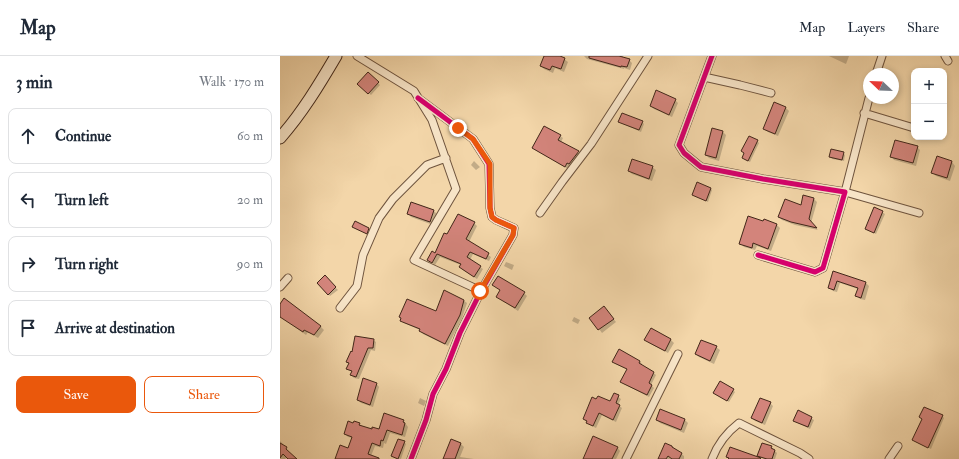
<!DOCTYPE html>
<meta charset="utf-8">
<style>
body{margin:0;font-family:"IM FELL Double Pica",serif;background:#f6f6f7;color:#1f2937}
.controls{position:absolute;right:12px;top:12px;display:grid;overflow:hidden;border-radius:8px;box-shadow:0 2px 6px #0003}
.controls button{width:36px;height:36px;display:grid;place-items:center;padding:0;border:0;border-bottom:1px solid #e0e1e3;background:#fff;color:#1f2937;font:20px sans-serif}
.compass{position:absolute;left:583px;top:12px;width:36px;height:36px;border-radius:50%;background:#fff;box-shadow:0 2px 6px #0003;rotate:293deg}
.stop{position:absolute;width:12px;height:12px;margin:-9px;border:3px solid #ea580c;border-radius:50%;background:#fff}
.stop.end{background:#ea580c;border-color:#fff;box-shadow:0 1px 4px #0008}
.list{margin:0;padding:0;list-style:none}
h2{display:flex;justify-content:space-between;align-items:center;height:52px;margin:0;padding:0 16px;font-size:17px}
h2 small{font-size:13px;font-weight:400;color:#747a83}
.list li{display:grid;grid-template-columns:26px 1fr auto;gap:12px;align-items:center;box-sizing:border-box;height:56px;margin:0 8px 8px;padding:0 8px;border:1px solid #e0e1e3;border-radius:8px}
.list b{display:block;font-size:15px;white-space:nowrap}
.list em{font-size:13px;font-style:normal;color:#747a83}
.actions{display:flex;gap:8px;padding:12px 16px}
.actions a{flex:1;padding:9px 0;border:1px solid #ea580c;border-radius:8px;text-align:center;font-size:14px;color:#ea580c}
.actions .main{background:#ea580c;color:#fff}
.icon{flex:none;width:22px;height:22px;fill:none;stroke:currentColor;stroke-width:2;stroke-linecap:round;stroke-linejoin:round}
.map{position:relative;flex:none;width:679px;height:403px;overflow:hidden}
header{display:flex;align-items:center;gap:24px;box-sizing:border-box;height:56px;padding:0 20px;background:#fff;border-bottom:1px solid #e0e1e3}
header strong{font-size:19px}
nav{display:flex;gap:22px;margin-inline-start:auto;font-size:14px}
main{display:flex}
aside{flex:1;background:#fff}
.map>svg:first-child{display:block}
</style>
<header>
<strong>Map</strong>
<nav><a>Map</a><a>Layers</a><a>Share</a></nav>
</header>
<main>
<aside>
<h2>3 min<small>Walk · 170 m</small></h2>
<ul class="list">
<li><svg class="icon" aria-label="ahead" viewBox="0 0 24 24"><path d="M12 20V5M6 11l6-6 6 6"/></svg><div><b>Continue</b></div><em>60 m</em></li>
<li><svg class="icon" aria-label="left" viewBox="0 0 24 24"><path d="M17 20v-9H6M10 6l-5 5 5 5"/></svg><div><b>Turn left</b></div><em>20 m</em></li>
<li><svg class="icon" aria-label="right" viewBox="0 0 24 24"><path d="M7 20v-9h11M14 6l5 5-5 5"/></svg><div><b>Turn right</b></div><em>90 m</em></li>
<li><svg class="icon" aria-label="arrive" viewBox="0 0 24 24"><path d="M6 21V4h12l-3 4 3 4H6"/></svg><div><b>Arrive at destination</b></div></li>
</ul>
<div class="actions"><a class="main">Save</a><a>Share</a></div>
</aside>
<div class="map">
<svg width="679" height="403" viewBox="0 0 679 403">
<rect width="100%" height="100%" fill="#f3d6a9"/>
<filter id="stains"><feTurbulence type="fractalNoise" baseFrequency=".005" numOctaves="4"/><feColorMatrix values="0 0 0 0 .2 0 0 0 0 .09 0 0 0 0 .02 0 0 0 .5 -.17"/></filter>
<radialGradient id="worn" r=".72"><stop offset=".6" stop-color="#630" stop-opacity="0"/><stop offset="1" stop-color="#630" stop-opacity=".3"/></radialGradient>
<path fill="#0003" d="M265,0h12l7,3 4,3 -4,10 -9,-4 -2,5 -9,-4 -3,-3z
M304,0h39v2l6,2 3,3 -2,7 -6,-2v1l-37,-10z
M549,0h20l-3,8z
M88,17l12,12 -9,10 -13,-11z
M395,44l3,3 -6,14 -18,-8 -3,-3z
M505,51l4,4 -11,25 -10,-4 -4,-3z
M339,66h23l2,2 -3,8z
M443,76l3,3 -7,26 -10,-3 -3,-3z
M280,80l3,2 -2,4 20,13 -9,11 -2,-1 -2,4 -35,-21z
M477,85l2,2 -9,19 -5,-2 -2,-2z
M637,91l3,3 -4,16 -22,-6 -3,-4z
M563,97l2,2 -1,6 -12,-2 -1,-2z
M658,102l14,4 3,4 -5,15 -14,-5 -3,-3z
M194,105l6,6 -4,3 -5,-5z
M372,111l4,3 -4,11 -20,-7 -3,-3z
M430,132l2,2 -4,12 -15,-7z
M534,143l3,3 -6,21 7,7 -23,-5 -13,-5 -3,-3z
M132,147l22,8 3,3 -4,11 -22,-8 -3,-4z
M595,152l10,6 -9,20 -10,-5z
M484,164l13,5 3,3 -9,23 -14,-5 -2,4 -11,-3 -4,-4z
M194,167l3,3 -8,16 22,15 -2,4 -16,-7 -3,6 13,9 -6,10 -14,-9 -2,-5 -21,-8 -5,8 -7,-5 8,-6 11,-18z
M73,171l15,2 2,2 -1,4z
M226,206l8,3 -2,5 -8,-4z
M554,217l32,10 3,3 -4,14 -5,-1 -3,-3 1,-7 -18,-6 -3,9 -4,-1 -4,-3z
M45,221l13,13 -8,6 -12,-13z
M214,229l30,8 3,3 -9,15 -21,-14 4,-6z
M183,244l4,3 -5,15 -14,28 -25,-12 -3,-4 -16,-7 -3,-3 35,-8z
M0,249l41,22 3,3 -6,8 -10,-6 -2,3 -26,-19z
M327,255l9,11 -14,11 -11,-15z
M294,261l6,3 -2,4 -6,-3z
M371,274l20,10 3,3 -6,10 -19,-10 -3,-3z
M93,284l3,2 -1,9 -4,-1 -12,29 -5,-1 -3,-3 1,-3 -5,-3 2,-5 -2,-2 6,-9z
M436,291l4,3 -6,14 -15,-7 -3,-3z
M360,305l2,3 -1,1 9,5 6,5 -5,10 3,3 -5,9 -25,-13 -2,-2 6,-12 -12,-6z
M96,327l3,4 -6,20 -12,-4 -3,-3z
M453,334l2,2 -6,10 -13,-8z
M334,338l7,5 -3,6 4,3 -6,14 -14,-7 -6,13 -6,-3 -6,-6 27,-17z
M140,342l6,3 -2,5 -6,-3z
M490,347l3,3 -8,19 -10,-4 -3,-3z
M381,355l24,9 3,3 -4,10 -24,-10 -3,-3z
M518,356l16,8 -4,9 -16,-8z
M662,360l2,2 -13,31 -18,-9z
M123,364l5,7 -3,10 -15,-4 -4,11 -2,-1 -1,5 -8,-2 -4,10 7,3h-40l11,-10 4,-11 -5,-1 -3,-3 9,-10h5l3,2 10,4h7z
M0,385l3,3 -1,1 14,14h-7l-2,-2 -2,2h-5z
M124,386l2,2 -5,15 -6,-1 -2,-2z
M181,388l3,3 -4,10 14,2h-30z
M392,390l12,10v3h-24z
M337,391l3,4 -4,8h-33z
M491,391l6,6 -2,6h-10l-7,-3z"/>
<path fill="#d3847b" stroke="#422719" d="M264,0h16l5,2 -4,11 -9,-3 -2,4 -10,-4z
M309,0h30l11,3 -3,8 -6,-1v1l-32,-9z
M88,16l11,10 -11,12 -11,-10z
M376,34l20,9 -7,16 -19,-9z
M494,46l12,5 -11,27 -12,-5z
M342,57l21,8 -4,9 -21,-8z
M264,70l17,9 -3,5 21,11 -10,13 -2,-1 -2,4 -33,-19z
M432,72l11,3 -7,27 -11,-3z
M469,80l9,4 -10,21 -6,-3 2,-5 -3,-2z
M615,84l23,6 -5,17 -23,-6z
M551,93l13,3 -2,8 -13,-3z
M657,100l15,5 -5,17 -16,-5z
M352,103l21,7 -4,13 -21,-8z
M417,126l14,6 -5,13 -14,-6z
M523,139l11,3 -5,21 8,9 -26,-6 -13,-5 7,-18 16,6z
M131,146l23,8 -4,12 -23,-8z
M594,151l9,4 -9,22 -9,-4z
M178,158l17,8 -9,17 23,14 -3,6 -16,-7 -3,5 14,9 -7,11 -15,-10 2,-3 -24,-10 -5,9 -5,-3 5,-9 3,2 9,-20 3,1z
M468,160l15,5 1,-2 13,5 -9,25 -15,-6 -1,5 -13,-4z
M75,165l14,7 -2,6 -15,-7z
M553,215l33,11 -5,16 -6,-2 3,-8 -21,-7 -3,9 -6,-2z
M45,219l11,12 -8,8 -11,-12z
M218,220l27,16 -10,16 -19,-11 4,-7 -8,-5z
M164,234l20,10 -4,15 -15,29 -26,-13 1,-2 -20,-8 1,-3 -2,-1 8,-18 29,12z
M4,242l37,28 -7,9 -10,-5 -1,2 -23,-15v-13z
M324,250l10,13 -16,11 -9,-12z
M371,272l20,11 -6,12 -21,-11z
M75,280l19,3 -1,9h-5l-12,29 -6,-2 2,-4 -6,-2 3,-6 -3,-1 5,-11 1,1z
M421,284l16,6 -7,15 -15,-7z
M339,293l21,12 -1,2 15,9 -5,11 3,2 -5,10 -27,-13 7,-13 -15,-7z
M83,322l14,5 -7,22 -13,-5z
M440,325l14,8 -7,12 -14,-8z
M334,337l5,2 -3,8 4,2 -7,15 -14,-7 -6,13 -7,-3 1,-2 -4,-2 9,-22 4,2 2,-3 12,5z
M480,342l11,4 -9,21 -11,-5z
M644,351l19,8 -15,33 -16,-8 10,-21 -3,-2z
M380,353l25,10 -4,11 -25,-10z
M518,354l14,7 -4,10 -15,-6z
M104,357l20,7 -1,2 2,1 -3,12 -15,-5 -4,11 -2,-1 -1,6 -8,-3 -4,11 11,4v1h-44l5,-14 8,3 4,-11 -8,-3 4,-13 5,2 1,-2 6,2 -1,2 13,4v-2l7,2z
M313,380l25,11 -6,12h-29z
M118,383l7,2 -7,18 -7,-3z
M171,383l10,4 -6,16h-12z
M0,387l7,4 -1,2 11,10h-9l-5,-5 -3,4z
M385,387l7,3v1l10,6 -3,6h-7l-4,-3 -2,3h-8z
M482,387l10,3 -1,2 4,2 -3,9h-5l-10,-3z
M450,391l31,11 -1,1h-32l1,-1 -3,-1z"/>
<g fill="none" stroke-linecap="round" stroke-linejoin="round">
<defs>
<path id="street" d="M77,0l57,35 18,29 24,69 -42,71 67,31
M432,0l-33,89 5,8 17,14 62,12 82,13 -22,76 -8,4 -57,-17
M665,0l3,5
M596,18l6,-18
M424,21l36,8 31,8
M589,42l-24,94 74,21
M584,57l50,15
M260,157l22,-31 29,-38 57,-88
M0,231l8,-9
M60,252l17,-22 6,-31 16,-37 14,-19 34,-34 19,-7
M131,403l15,-39 7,-26 13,-25 14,-36 21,-42 32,-56 1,-7 -18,-8 -4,-3 -2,-9 -1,-44 -16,-25 -55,-41
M346,403l52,-105
M432,403c6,-16 14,-26 27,-36l61,30 9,6
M609,403l9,-13"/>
<path id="secondary" d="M0,82c22,-25 39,-53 56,-82"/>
</defs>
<use href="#street" stroke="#6e533d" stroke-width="9"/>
<use href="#secondary" stroke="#422719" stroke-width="13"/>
<use href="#street" stroke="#f7e4c7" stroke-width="7"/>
<use href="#secondary" stroke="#f7e4c7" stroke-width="11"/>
<defs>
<path id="cycleway" d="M432,0l-33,89 5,8 17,14 62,12 82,13 -22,76 -8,4 -57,-17
M131,403l15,-39 7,-26 13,-25 14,-36 21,-42 32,-56 1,-7 -18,-8 -4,-3 -2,-9 -1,-44 -16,-25 -55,-41"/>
</defs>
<use href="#cycleway" stroke="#f7e4c7" stroke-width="8"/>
<use href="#cycleway" stroke="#d6006c" stroke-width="5"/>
</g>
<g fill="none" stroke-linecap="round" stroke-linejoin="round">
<path stroke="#ea580c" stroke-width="5" d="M178,72l15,11 17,25v44l2,9 4,3 18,8 -1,7 -33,56"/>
</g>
<rect width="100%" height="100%" filter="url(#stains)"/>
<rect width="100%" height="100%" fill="url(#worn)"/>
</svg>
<div class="controls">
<button>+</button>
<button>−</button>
</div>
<svg class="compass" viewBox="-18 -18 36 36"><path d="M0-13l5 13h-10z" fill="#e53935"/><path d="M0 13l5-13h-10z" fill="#747a83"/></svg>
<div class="stop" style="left:200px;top:235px"></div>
<div class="stop end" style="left:178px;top:72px"></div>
</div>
</main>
